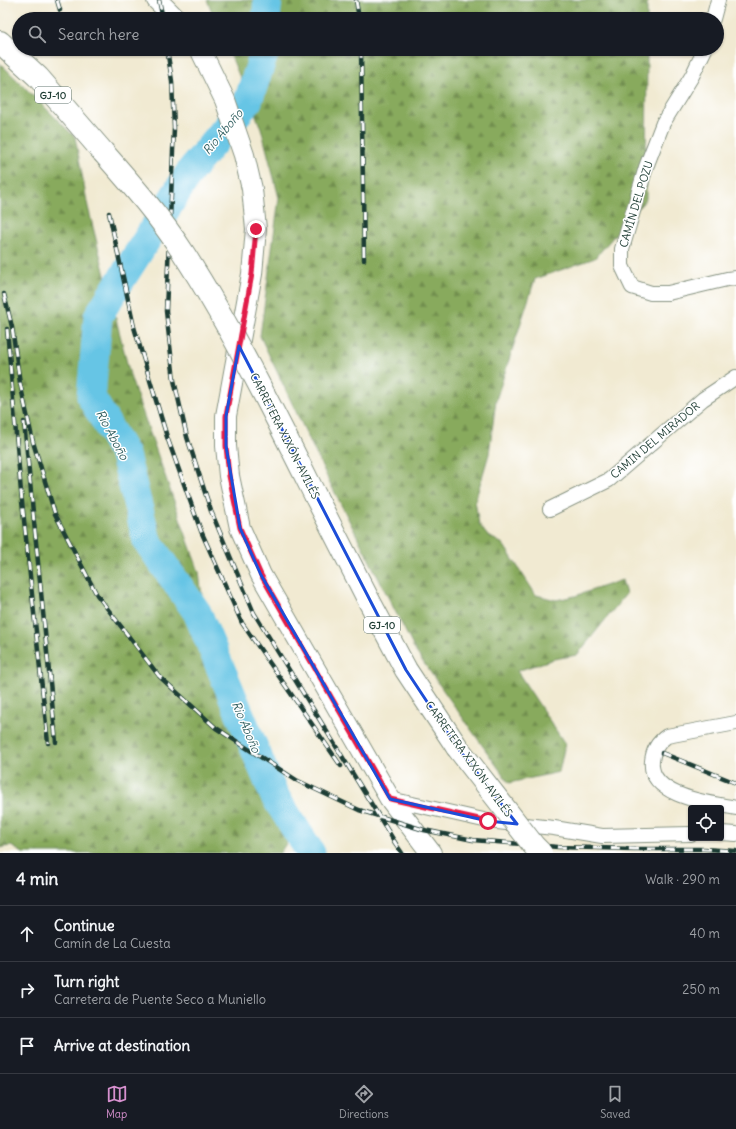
<!DOCTYPE html>
<meta charset="utf-8">
<style>
body{margin:0;font-family:Delius,sans-serif;background:#242831;color:#f1f3f6}
.controls{position:absolute;right:12px;bottom:12px;display:grid;overflow:hidden;border-radius:4px;box-shadow:0 1px 3px #0004}
.controls button{width:36px;height:36px;display:grid;place-items:center;padding:0;border:0;border-bottom:1px solid #363941;background:#171b24;color:#f1f3f6;font:20px sans-serif}
.stop{position:absolute;width:12px;height:12px;margin:-9px;border:3px solid #e11d48;border-radius:50%;background:#fff}
.stop.end{background:#e11d48;border-color:#fff;box-shadow:0 1px 4px #0008}
.list{margin:0;padding:0;list-style:none}
h2{display:flex;justify-content:space-between;align-items:center;height:52px;margin:0;padding:0 16px;font-size:17px}
h2 small{font-size:13px;font-weight:400;color:#9ea1a6}
.list li{display:grid;grid-template-columns:26px 1fr auto;gap:12px;align-items:center;box-sizing:border-box;height:56px;padding:0 16px;border-top:1px solid #363941}
.list b{display:block;font-size:15px;white-space:nowrap}
.list p{margin:0;font-size:13px;white-space:nowrap;color:#9ea1a6}
.list em{font-size:13px;font-style:normal;color:#9ea1a6}
.icon{flex:none;width:22px;height:22px;fill:none;stroke:currentColor;stroke-width:2;stroke-linecap:round;stroke-linejoin:round}
.map{position:relative;flex:none;width:736px;height:853px;overflow:hidden}
.search{position:absolute;background:#171b24;box-shadow:0 1px 3px #0004;left:12px;right:12px;top:12px;height:44px;display:flex;align-items:center;gap:10px;box-sizing:border-box;padding:0 14px;border-radius:22px;color:#9ea1a6;font-size:15px}
.sheet{height:220px;background:#171b24}
nav{display:flex;justify-content:space-around;align-items:center;box-sizing:border-box;height:56px;border-top:1px solid #363941;background:#171b24;font-size:11px;color:#9ea1a6}
nav a{display:grid;justify-items:center;gap:2px}
nav .on{color:#d690ce}
.map>svg:first-child{display:block}
</style>
<div class="map">
<svg width="736" height="853" viewBox="0 0 736 853">
<defs>
<pattern id="forest-firs" width="22" height="20" patternUnits="userSpaceOnUse"><rect width="22" height="20" fill="#88aa5d"/><path d="M5 1l3.5 6h-7zM16 11l3.5 6h-7z" fill="#6f8c4e"/></pattern>
</defs>
<rect width="100%" height="100%" fill="#fff"/>
<filter id="ink" filterUnits="userSpaceOnUse"><feTurbulence type="fractalNoise" baseFrequency=".025" numOctaves="2"/><feDisplacementMap in="SourceGraphic" scale="8" xChannelSelector="R" yChannelSelector="G"/><feConvolveMatrix kernelMatrix="1 2 1 2 8 2 1 2 1" color-interpolation-filters="sRGB"/></filter>
<filter id="wash" filterUnits="userSpaceOnUse"><feTurbulence type="fractalNoise" baseFrequency=".012" numOctaves="4" result="noise"/><feDisplacementMap in="SourceGraphic" scale="16" xChannelSelector="R" yChannelSelector="G"/><feGaussianBlur stdDeviation="0.9" result="paint"/><feColorMatrix in="noise" values="0 0 0 0 0 0 0 0 0 0 0 0 0 0 0 0 0 1.4 0 .05"/><feComposite in="paint" operator="in"/></filter>
<g filter="url(#wash)">
<rect width="100%" height="100%" fill="#f1ead2"/>
<path fill="url(#forest-firs)" stroke="#547448" d="M207,0h440v19h-432z
M228,49h419l-1,150 -51,59 -60,21 -39,121 -7,54 -14,47 4,23 8,11 16,9 33,51 20,5 19,-4 47,-16 4,14 -49,61 -23,4 -37,12 48,73 -6,28 -50,11 -93,-131 -87,-171 -69,-145 19,-138 -18,-70z
M0,63l75,74 13,70 43,172 68,193 13,106 71,106 6,55 -9,14h-257l-12,-7 -11,2z"/>
<g fill="none" stroke-linecap="round" stroke-linejoin="round">
<path stroke="#66c5e5" stroke-width="29" d="M266,19l2,-19
M264,49v5l-16,47 -57,69 -93,146 -7,81 34,58 22,86 50,71 77,183 37,58"/>
</g>
</g>
<g filter="url(#ink)">
<g fill="none" stroke-linecap="round" stroke-linejoin="round">
<defs>
<path id="street" d="M713,19l5,-19
M705,49l-13,27 -29,47 -17,44 -24,82v17l10,21 19,6h17l59,-14 9,-1
M550,509l59,-29 94,-81 33,-22
M736,723l-69,13c-9,6 -14,14 -15,25 -4,36 59,42 84,47
M390,799l98,22 66,7 48,8 89,-2
M721,833l15,1"/>
<path id="secondary" d="M157,0l19,19
M200,49l25,51 19,55 8,34 4,40 -4,45 -26,142v30l3,30 11,52 21,47 129,224 41,54"/>
<path id="highway" d="M0,42l38,35 65,75
M316,497l51,100 39,73 51,77"/>
</defs>
<use href="#street" stroke="#889483" stroke-width="16"/>
<use href="#secondary" stroke="#889483" stroke-width="22"/>
<use href="#highway" stroke="#889483" stroke-width="24"/>
<use href="#street" stroke="#fff" stroke-width="14"/>
<use href="#secondary" stroke="#fff" stroke-width="20"/>
<use href="#highway" stroke="#fff" stroke-width="22"/>
<defs>
<path id="rail" d="M57,0l3,10
M159,0l4,19
M356,0l3,19
M167,49l5,32 2,47 -8,183 8,69 13,57 24,74 43,102 142,231
M361,49l3,211
M109,213l25,114 33,110 34,94 41,92 99,143
M4,294l8,33 8,56 13,59 22,72 42,81 62,81 57,52 80,52 63,30 65,20 49,10 85,7 76,2
M7,329l14,163 27,251
M24,422l32,320
M662,753l74,30
M393,840l9,13
M629,849h75l32,2"/>
</defs>
<use href="#rail" stroke="#1f3d34" stroke-width="4.5"/>
<use href="#rail" stroke="#fff" stroke-width="3" stroke-dasharray="9" stroke-linecap="butt"/>
<defs>
<path id="highway-bridge" d="M103,152c29,33 58,66 81,102 50,78 91,161 132,243
M457,747l77,99 7,7"/>
</defs>
<use href="#highway-bridge" stroke="#889483" stroke-width="24" stroke-linecap="butt"/>
<use href="#highway-bridge" stroke="#fff" stroke-width="22"/>
</g>
</g>
<g fill="none" stroke-linecap="round" stroke-linejoin="round" filter="url(#ink)">
<path stroke="#e11d48" stroke-width="5" d="M256,229l-4,45 -26,142v30l3,30 11,52 21,47 129,224 98,22"/>
</g>
<path fill="none" stroke="#1d4ed8" stroke-width="3" stroke-linejoin="round" d="M239,346l167,324 51,77 60,77 -29,-3 -98,-22 -129,-224 -21,-47 -14,-82v-30z"/>
<g text-anchor="middle" stroke-width="3" stroke-linejoin="round" paint-order="stroke">
<g fill="#fff" stroke="#627771" stroke-width="1">
<rect x="35" y="87" width="36" height="16" rx="3"/>
<rect x="364" y="617" width="36" height="16" rx="3"/>
</g>
<g font-size="10" font-weight="bold" fill="#1f3d34">
<text x="53" y="99">GJ-10</text>
<text x="382" y="629">GJ-10</text>
</g>
<g font-size="11" fill="#1f3d34" stroke="#fff">
<text transform="translate(636 204) rotate(-73)" y="4">CAMÍN DEL POZU</text>
<text transform="translate(285 436) rotate(63)" y="4">CARRETERA XIXÓN-AVILÉS</text>
<text transform="translate(655 440) rotate(-40)" y="4">CAMIN DEL MIRADOR</text>
<text transform="translate(469 759) rotate(54)" y="4">CARRETERA XIXÓN-AVILÉS</text>
</g>
<g font-size="12" font-style="italic" fill="#315f60" stroke="#fff">
<text transform="translate(223 132) rotate(-50)" y="4">Rio Aboño</text>
<text transform="translate(112 435) rotate(62)" y="4">Rio Aboño</text>
<text transform="translate(246 727) rotate(67)" y="4">Rio Aboño</text>
</g>
</g>
</svg>
<div class="controls">
<button><svg class="icon" aria-label="locate" viewBox="0 0 24 24"><circle cx="12" cy="12" r="6"/><path d="M12 2v4M12 18v4M2 12h4M18 12h4"/></svg></button>
</div>
<div class="stop" style="left:488px;top:821px"></div>
<div class="stop end" style="left:256px;top:229px"></div>
<div class="search"><svg class="icon" aria-label="search" viewBox="0 0 24 24"><circle cx="10" cy="10" r="6"/><path d="M15 15l6 6"/></svg>Search here</div>
</div>
<section class="sheet">
<h2>4 min<small>Walk · 290 m</small></h2>
<ul class="list">
<li><svg class="icon" aria-label="ahead" viewBox="0 0 24 24"><path d="M12 20V5M6 11l6-6 6 6"/></svg><div><b>Continue</b><p>Camín de La Cuesta</p></div><em>40 m</em></li>
<li><svg class="icon" aria-label="right" viewBox="0 0 24 24"><path d="M7 20v-9h11M14 6l5 5-5 5"/></svg><div><b>Turn right</b><p>Carretera de Puente Seco a Muniello</p></div><em>250 m</em></li>
<li><svg class="icon" aria-label="arrive" viewBox="0 0 24 24"><path d="M6 21V4h12l-3 4 3 4H6"/></svg><div><b>Arrive at destination</b></div></li>
</ul>
</section>
<nav>
<a class="on"><svg class="icon" aria-label="map" viewBox="0 0 24 24"><path d="M3 6l6-2 6 2 6-2v14l-6 2-6-2-6 2zM9 4v14M15 6v14"/></svg>Map</a>
<a><svg class="icon" aria-label="directions" viewBox="0 0 24 24"><path d="M12 3l9 9-9 9-9-9zM9 14v-3h6M13 9l2 2-2 2"/></svg>Directions</a>
<a><svg class="icon" aria-label="saved" viewBox="0 0 24 24"><path d="M7 4h10v16l-5-4-5 4z"/></svg>Saved</a>
</nav>
